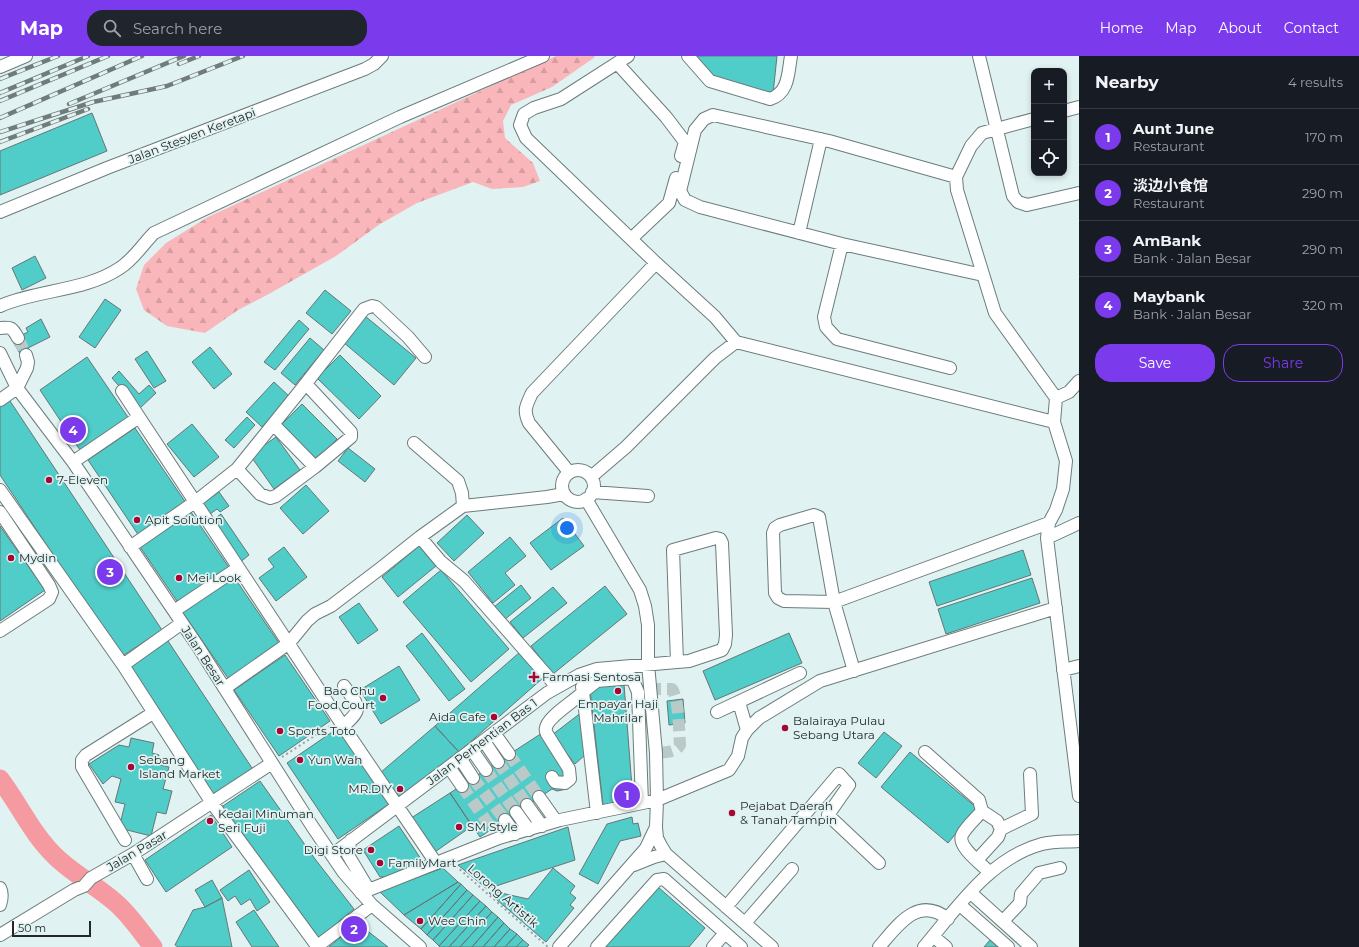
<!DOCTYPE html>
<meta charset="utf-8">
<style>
body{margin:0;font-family:Montserrat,"Noto Sans SC",sans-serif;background:#20242c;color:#f1f3f6}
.controls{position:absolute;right:12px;top:12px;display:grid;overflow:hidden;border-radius:8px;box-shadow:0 2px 6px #0003}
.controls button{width:36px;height:36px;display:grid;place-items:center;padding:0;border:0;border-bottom:1px solid #363941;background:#171b24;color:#f1f3f6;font:20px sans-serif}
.scale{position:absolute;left:12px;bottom:10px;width:79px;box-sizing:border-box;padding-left:4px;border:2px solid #222928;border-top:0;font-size:11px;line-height:14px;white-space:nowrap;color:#222928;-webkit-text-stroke:3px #e0f2f1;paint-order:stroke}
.you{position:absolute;left:567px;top:472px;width:14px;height:14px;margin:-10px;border:3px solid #fff;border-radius:50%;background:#1a73e8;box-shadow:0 0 0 6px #1a73e833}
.badge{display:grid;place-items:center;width:26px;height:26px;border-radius:50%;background:#7c3aed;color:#fff;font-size:13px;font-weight:700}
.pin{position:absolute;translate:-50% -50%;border:2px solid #fff;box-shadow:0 1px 4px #0006}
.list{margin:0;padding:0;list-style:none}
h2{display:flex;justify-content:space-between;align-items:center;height:52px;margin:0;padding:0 16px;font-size:17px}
h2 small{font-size:13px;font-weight:400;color:#9ea1a6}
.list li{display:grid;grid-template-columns:26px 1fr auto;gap:12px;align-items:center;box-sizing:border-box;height:56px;padding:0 16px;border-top:1px solid #363941}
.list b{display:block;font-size:15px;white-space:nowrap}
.list p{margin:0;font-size:13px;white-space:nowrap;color:#9ea1a6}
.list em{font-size:13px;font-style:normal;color:#9ea1a6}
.actions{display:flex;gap:8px;padding:12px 16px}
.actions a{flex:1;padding:9px 0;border:1px solid #7c3aed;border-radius:16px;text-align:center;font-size:14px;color:#7c3aed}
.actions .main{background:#7c3aed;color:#fff}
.icon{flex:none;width:22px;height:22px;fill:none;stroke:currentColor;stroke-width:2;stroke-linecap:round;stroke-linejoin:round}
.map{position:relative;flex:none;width:1079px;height:891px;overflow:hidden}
header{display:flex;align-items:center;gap:24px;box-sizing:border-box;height:56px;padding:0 20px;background:#7c3aed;color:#fff}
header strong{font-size:19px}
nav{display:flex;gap:22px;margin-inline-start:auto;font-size:14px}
.search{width:280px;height:36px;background:#20242c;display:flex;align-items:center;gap:10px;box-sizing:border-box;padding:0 14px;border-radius:16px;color:#9ea1a6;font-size:15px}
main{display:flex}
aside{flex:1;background:#171b24}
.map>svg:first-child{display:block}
</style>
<header>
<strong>Map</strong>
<div class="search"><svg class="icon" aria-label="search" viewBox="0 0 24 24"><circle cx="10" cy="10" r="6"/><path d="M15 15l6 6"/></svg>Search here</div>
<nav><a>Home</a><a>Map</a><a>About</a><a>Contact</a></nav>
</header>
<main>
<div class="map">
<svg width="1079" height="891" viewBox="0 0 1079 891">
<defs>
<pattern id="forest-firs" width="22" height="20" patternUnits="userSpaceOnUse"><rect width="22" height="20" fill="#fab7bb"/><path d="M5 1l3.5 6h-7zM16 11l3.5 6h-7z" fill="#d69da1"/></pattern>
</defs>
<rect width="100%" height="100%" fill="#e0f2f1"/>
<path fill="url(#forest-firs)" d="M556,0h38l1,1 -43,30 -41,18 -8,16 2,17 28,25 7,18 -17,6 -31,2 -19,-7 -56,21 -37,21 -44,32 -69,39 -29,15 -33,23 -38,-7 -23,-16 -8,-21 8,-24 22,-22 42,-26z"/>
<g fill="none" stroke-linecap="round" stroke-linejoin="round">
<path stroke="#f59aa1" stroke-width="19" d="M0,723c19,25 32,55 55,77 18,18 42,30 61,47 14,12 25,29 37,44"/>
</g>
<path fill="#50ccc9" stroke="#667675" d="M698,0h79l-4,38 -54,-11 -23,-25z
M92,57l15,38 -107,44v-44z
M35,200l11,22 -24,12 -10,-22z
M325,234l26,21 -19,23 -26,-21z
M105,243l16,11 -26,38 -16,-11z
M365,260l51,42 -22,27 -51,-43z
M41,263l9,18 -22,11 3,4 -9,5 -10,-17 16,-8 -2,-4z
M299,264l10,9 -34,41 -11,-8z
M310,282l14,12 -29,35 -14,-12z
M210,291l22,27 -18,15 -22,-27z
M147,295l19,30 -12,7 -19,-29z
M340,299l41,41 -22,23 -42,-41z
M87,301l43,63 -48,33 -42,-63z
M119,315l20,23 10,-9 7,8 -17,16 -27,-31z
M274,326l16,15 -28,30 -16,-15z
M8,342l154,232 -41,27 -121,-182v-72z
M302,348l35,35 -21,22 -36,-35z
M247,361l8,8 -21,23 -9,-8z
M192,368l27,33 -25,20 -27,-33z
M135,372l51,75 -47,33 -51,-76z
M276,381l24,33 -26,19 -24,-34z
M348,392l27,21 -10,13 -27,-21z
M306,429l23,26 -26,23 -23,-26z
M219,436l10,14 -9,6 -3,-3 -11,8 -7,-11z
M191,456l39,57 -51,35 -39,-57z
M221,458l28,41 -10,8 -29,-41z
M467,459l17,18 -30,28 -17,-18z
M563,462l21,28 -33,24 -21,-27z
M0,470l45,64 -45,31z
M510,481l16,19 -21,17 10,12 -22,18 -25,-31z
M419,490l17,20 -38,31 -16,-20z
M284,491l23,30 -31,24 -17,-23 15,-11 -6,-8z
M1023,494l8,25 -94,31 -8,-24z
M441,514l68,79 -38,33 -68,-80z
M232,518l49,72 -51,35 -49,-71z
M1032,522l8,25 -94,31 -8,-25z
M521,529l10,13 -27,22 -10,-13z
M605,530l22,28 -74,60 -22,-28z
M553,531l14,16 -44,35 -13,-16z
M359,547l19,27 -20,14 -19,-27z
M422,577l43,56 -16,12 -43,-55z
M789,577l13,30 -87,37 -12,-29z
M166,582l88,133 -40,27 -88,-133z
M520,596l23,26 -84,74 -24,-26z
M285,599l45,66 -51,35 -45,-66z
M399,610l21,34 -39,24 -21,-34z
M624,628l9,116 -30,5 -13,-115 11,-5z
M683,643l2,24 -16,2 -2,-24z
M582,656l3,43 -10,9 -23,-29z
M435,670l24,26 -62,46 -17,-25z
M338,672l51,76 -51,35 -51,-76z
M884,676l18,14 -26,32 -18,-15z
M542,677l33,39v11l-8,6 -10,2 -5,-2 -72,48 -30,-44z
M131,682l23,5 -2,10 7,2 -3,9 13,3 -6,22 9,2 -6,23 -9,-2 -6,24 -32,-8 6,-24 -10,-2 6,-23 -9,-3 -9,8 -14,-20 30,-19 10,2z
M910,696l67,56 -29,35 -67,-56z
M260,725l55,78 39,50 -37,31 -97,-132z
M450,737l22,33 -40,28 -24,-34z
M211,759l21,32 -66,45 -21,-32z
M632,761l1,7 5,-1 3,13 -21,5 -22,43 -19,-10 28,-50z
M399,770l24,36 -25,14 -18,1 -17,-27z
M568,771l7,33 -88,29 -29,-24z
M443,812l15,14 -54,33 -25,-24z
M553,812l22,18 -5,7 6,5 -6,7 4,3 -28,34 -57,-49 3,-2 36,8z
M249,814l21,32 -13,9 -7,-12 -9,6 -6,-9 -7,5 -8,-11z
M212,824l10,18 -17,9 -10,-17z
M458,826l3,2 -40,45 -17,-14z
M461,828l6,6 -40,45 -6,-6z
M658,831l47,41 -16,19h-84z
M467,834l6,5 -40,45 -6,-5z
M473,839l7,6 -41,45 -6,-6z
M222,842l10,49h-54l-3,-2 18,-35 12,-3z
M480,845l6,5 -37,41h-9l-1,-1z
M486,850l6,6 -32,35h-11z
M254,854l25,37h-27l-16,-25z
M492,856l6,5 -26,30h-12z
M498,861l6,6 -21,24h-11z
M504,867l6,6 -16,18h-11z
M365,873l23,18h-59l19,-16z
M510,873l7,5 -12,13h-11z
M517,878l6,6 -7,7h-11z
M523,884l6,5 -2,2h-11z
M990,884l8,7h-14z"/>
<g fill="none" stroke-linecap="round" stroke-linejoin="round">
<path stroke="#bacac9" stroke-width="12" stroke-dasharray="12 6" stroke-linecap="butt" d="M18,282l8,17
M649,633h23c7,10 7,43 8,56 -5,8 -16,7 -24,8
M509,698l30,43
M498,706l29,43
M486,714l30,42
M473,722l32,42
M462,730l30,43"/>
<defs>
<path id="minor" d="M628,0l-67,43 -27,9 -10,6 -4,11 6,13 130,125 59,54 21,25 318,80
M688,0l22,25 60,18c19,-6 18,-26 21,-43
M979,0l34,140 5,6 9,3 52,-12
M617,7l49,54 19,25 -4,14
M0,11l26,-11
M1064,55l15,-4
M1034,63l-52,14 -11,13 -15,31 1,13 38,123 61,85 -2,24 12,39 -3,28 -7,21 -7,13 -2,15 32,258
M956,121l-127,-36 -116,-26 -9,4 -9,11 -15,61 5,9 15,7 142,37 141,31
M0,156l107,-44 258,-99 9,-5 8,-8
M799,177l22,-94
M631,183l38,-36 7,-25
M842,188l-18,73 2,10 11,12 113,29
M0,250c38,-17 84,-14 120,-38 14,-9 23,-24 34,-35l246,-116 143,-61
M0,272c11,-1 12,-1 18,10
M0,297l17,35 56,74 124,183 115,181 32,47 28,32 48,42
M122,335l17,26
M1056,342l13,-6 10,-11
M0,344l17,-12 10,-20 1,-6 -2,-7
M274,369l41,42
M414,387l44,38 4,12 1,13
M73,406l66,-45 204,309 93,137
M237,413l23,25 10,4 6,-2 39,-29 36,-30v-5l-45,-48
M562 430a16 16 0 1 1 32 0a16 16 0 1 1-32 0Z
M569,416l-40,-49c-6,-13 -3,-17 3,-30l124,-130
M591,421l35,-30 89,-89 21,-16
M0,434l123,175 89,138 105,143
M592,436l56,4
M586,443l54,91 5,16 3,19v39l8,89 1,47 -1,27 1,11 4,8 5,8 106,93
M0,456l49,73 3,7 -3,7 -49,32
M420,481l21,25 23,19 93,106
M1047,482l32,-15
M130,491l65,-45 42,-33 63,-78 64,-82 8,-3 4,1 32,30 17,20
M174,555l64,-43
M123,609l59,-42
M1063,614l16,-4
M854,615l-20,-69 -15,-85 -5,-2 -34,10 -5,3 -2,5 2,60 3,5 6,3 50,1 215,-79
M225,632l64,-45 18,-22 8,-7 16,-8 50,-38 39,-31 43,-31 84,-9 17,-3
M739,646l8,28
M717,656l83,-39
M343,670c22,-18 15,-20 1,-40
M494,677l15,21
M484,685l14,21
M472,694l14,20
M925,696l54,48 3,11c-5,6 -17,17 -20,24 -5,12 20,29 28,38
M460,702l13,20
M449,711l13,19
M552,721l3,5 10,1 5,-4 -1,-10 -22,-35c-1,-2 -2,-4 -1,-6 1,-11 29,-27 37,-36l-1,-5
M539,741l17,24
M527,749l15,21
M982,755l15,10 4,8 31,-15 -2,-40
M516,756l13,18
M597,757l-14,-121 14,-11 35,-3 6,14 4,111
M505,764l10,14
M125,784l-43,-73v-7l4,-5 67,-42
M351,784l-3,10v5l21,35
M133,798l14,25
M332,799l215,-162 32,-18 18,-6 80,-7 12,-1 33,-11 3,-6 1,-9 -4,-92 -2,-4 -4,-1 -43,12 4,112
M977,804l21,-23 3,-8
M634,809l20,-8 12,-3
M0,832c3,6 2,11 0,17
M361,837l138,-55 61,-18 97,-20 72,-30 9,-14 4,-18 5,-8 12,-12 61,-37 236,-73
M971,837l60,54
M960,849l48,42
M726,851l113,-133 10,11 -21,30 51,48
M1003,865l17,-18 1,-9 18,-21 21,-5
M745,867l47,-54
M0,879l74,-45 10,-4 7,-8 42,-24 139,-91
M933,880l13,11
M316,891l56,-42
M559,891l82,-93 5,-6 10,-21
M597,891l60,-67 7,-1 77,68
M713,891l12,-14
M879,891c19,-22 39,-52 69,-28
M924,891c33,-39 66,-89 118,-103 12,-3 25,-2 37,-3"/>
</defs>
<use href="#minor" stroke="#6c7c7b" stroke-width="14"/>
<path stroke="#96a4a3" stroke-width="2" stroke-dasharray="2 3" stroke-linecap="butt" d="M282,701l48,-31
M456,810l92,81"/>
<use href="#minor" stroke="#fff" stroke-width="12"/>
<defs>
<path id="rail" d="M179,8l20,-8
M0,23l58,-23
M0,37l88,-37
M0,45l108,-45
M69,48l115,-48
M0,62l142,-62
M0,76l93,-30 74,-16 76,-30
M0,86l88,-33"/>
</defs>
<use href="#rail" stroke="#707b7a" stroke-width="4.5"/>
<use href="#rail" stroke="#e0f2f1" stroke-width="3" stroke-dasharray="9" stroke-linecap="butt"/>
</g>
<g fill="#a40736" stroke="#e0f2f1" stroke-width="1.5">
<circle cx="49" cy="424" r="4"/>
<circle cx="137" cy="464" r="4"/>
<circle cx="11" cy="502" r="4"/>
<circle cx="179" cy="522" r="4"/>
<path d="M532 615h4v4h4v4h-4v4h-4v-4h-4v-4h4z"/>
<circle cx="618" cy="635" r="4"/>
<circle cx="383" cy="642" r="4"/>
<circle cx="494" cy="661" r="4"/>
<circle cx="785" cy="672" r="4"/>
<circle cx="280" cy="675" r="4"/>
<circle cx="300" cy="704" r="4"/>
<circle cx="131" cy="711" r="4"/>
<circle cx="400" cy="733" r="4"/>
<circle cx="732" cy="757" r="4"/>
<circle cx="210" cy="765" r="4"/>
<circle cx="459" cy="771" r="4"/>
<circle cx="371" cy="794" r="4"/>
<circle cx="380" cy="807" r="4"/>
<circle cx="420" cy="865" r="4"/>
</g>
<g text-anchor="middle" stroke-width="3.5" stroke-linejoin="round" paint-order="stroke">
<g font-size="12" fill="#222928" stroke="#e0f2f1">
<text transform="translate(192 80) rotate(-21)" y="4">Jalan Stesyen Keretapi</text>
<text transform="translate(203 600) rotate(57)" y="4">Jalan Besar</text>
<text transform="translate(482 686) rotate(-37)" y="4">Jalan Perhentian Bas 1</text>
<text transform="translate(137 795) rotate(-31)" y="4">Jalan Pasar</text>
<text transform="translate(503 840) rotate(41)" y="4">Lorong Artistik</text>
</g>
<g font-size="12" fill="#222928" stroke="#e0f2f1" text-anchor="start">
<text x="57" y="428">7-Eleven</text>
<text x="145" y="468">Apit Solution</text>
<text x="19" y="506">Mydin</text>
<text x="187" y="526">Mei Look</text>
<text x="542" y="625">Farmasi Sentosa</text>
<text x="375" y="639" text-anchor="end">Bao Chu<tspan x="375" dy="14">Food Court</tspan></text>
<text x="618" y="652" text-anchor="middle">Empayar Haji<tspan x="618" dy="14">Mahrilar</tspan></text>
<text x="486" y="665" text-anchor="end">Aida Cafe</text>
<text x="793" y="669">Balairaya Pulau<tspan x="793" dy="14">Sebang Utara</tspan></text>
<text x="288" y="679">Sports Toto</text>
<text x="139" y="708">Sebang<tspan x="139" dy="14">Island Market</tspan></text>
<text x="308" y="708">Yun Wah</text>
<text x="392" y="737" text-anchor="end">MR.DIY</text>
<text x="740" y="754">Pejabat Daerah<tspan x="740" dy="14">&amp; Tanah Tampin</tspan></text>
<text x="218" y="762">Kedai Minuman<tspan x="218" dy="14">Seri Fuji</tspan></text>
<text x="467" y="775">SM Style</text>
<text x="363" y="798" text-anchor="end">Digi Store</text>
<text x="388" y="811">FamilyMart</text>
<text x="428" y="869">Wee Chin</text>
</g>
</g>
</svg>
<div class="controls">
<button>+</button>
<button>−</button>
<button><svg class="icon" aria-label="locate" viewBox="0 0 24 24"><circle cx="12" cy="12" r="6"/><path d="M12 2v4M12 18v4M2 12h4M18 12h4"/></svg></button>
</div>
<div class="scale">50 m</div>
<div class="you"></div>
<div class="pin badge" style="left:627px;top:739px">1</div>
<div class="pin badge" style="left:354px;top:873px">2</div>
<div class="pin badge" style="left:110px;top:516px">3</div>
<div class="pin badge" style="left:73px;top:374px">4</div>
</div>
<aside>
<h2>Nearby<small>4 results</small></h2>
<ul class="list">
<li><span class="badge">1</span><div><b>Aunt June</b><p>Restaurant</p></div><em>170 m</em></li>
<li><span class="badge">2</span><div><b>淡边小食馆</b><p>Restaurant</p></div><em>290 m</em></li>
<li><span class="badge">3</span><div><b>AmBank</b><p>Bank · Jalan Besar</p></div><em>290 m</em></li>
<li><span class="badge">4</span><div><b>Maybank</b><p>Bank · Jalan Besar</p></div><em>320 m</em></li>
</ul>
<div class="actions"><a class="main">Save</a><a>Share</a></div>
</aside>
</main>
